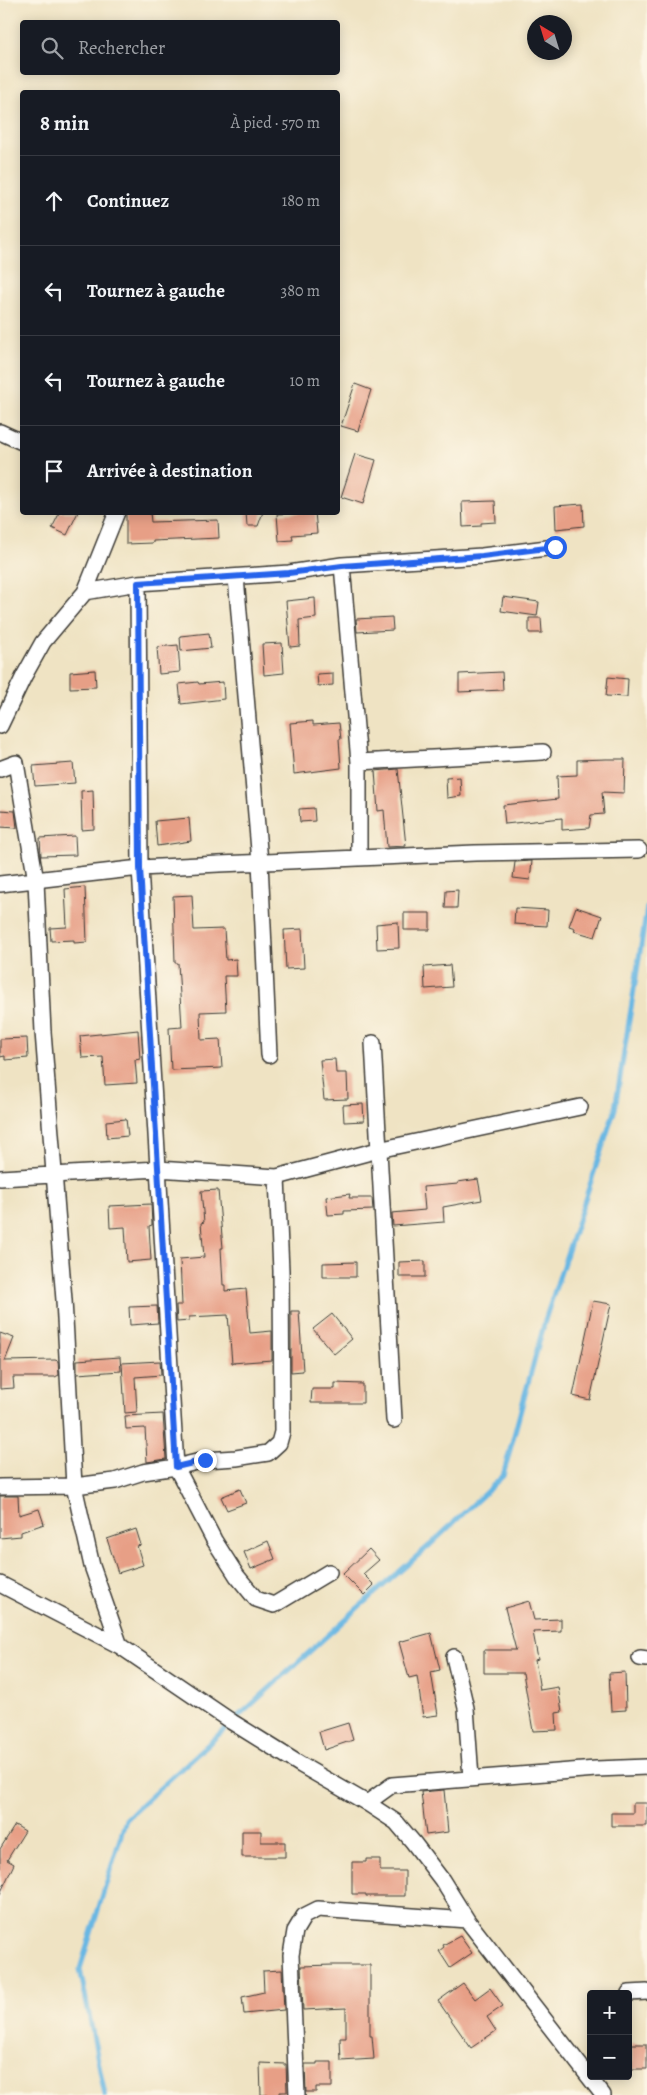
<!DOCTYPE html>
<html lang="fr">
<meta charset="utf-8">
<style>
body{margin:0;font-family:Alegreya,serif;background:#242831;color:#f1f3f6}
.controls{position:absolute;right:15px;bottom:15px;display:grid;overflow:hidden;border-radius:5px;box-shadow:0 2px 12px #0003}
.controls button{width:45px;height:45px;display:grid;place-items:center;padding:0;border:0;border-bottom:1px solid #363941;background:#171b24;color:#f1f3f6;font:25px sans-serif}
.compass{position:absolute;left:527px;top:15px;width:45px;height:45px;border-radius:50%;background:#171b24;box-shadow:0 2px 12px #0003;rotate:322deg}
.stop{position:absolute;width:15px;height:15px;margin:-11px;border:4px solid #2563eb;border-radius:50%;background:#fff}
.stop.end{background:#2563eb;border-color:#fff;box-shadow:0 1px 5px #0008}
.list{margin:0;padding:0;list-style:none}
h2{display:flex;justify-content:space-between;align-items:center;height:65px;margin:0;padding:0 20px;font-size:21px}
h2 small{font-size:16px;font-weight:400;color:#9ea1a6}
.list li{display:grid;grid-template-columns:32px 1fr auto;gap:15px;align-items:center;box-sizing:border-box;height:90px;padding:0 20px;border-top:1px solid #363941}
.list b{display:block;font-size:19px;white-space:nowrap}
.list em{font-size:16px;font-style:normal;color:#9ea1a6}
.icon{flex:none;width:28px;height:28px;fill:none;stroke:currentColor;stroke-width:2;stroke-linecap:round;stroke-linejoin:round}
.map{position:relative;flex:none;width:647px;height:2095px;overflow:hidden}
.search{position:absolute;background:#171b24;box-shadow:0 2px 12px #0003;left:20px;top:20px;width:320px;height:55px;display:flex;align-items:center;gap:12px;box-sizing:border-box;padding:0 18px;border-radius:5px;color:#9ea1a6;font-size:19px}
.panel{position:absolute;background:#171b24;box-shadow:0 2px 12px #0003;left:20px;top:90px;width:320px;height:425px;border-radius:5px}
.map>svg:first-child{display:block}
</style>
<div class="map">
<svg width="647" height="2095" viewBox="0 0 647 2095">
<rect width="100%" height="100%" fill="#fcf5e5"/>
<filter id="ink" filterUnits="userSpaceOnUse"><feTurbulence type="fractalNoise" baseFrequency=".02" numOctaves="2"/><feDisplacementMap in="SourceGraphic" scale="10" xChannelSelector="R" yChannelSelector="G"/><feConvolveMatrix kernelMatrix="1 2 1 2 8 2 1 2 1" color-interpolation-filters="sRGB"/></filter>
<filter id="wash" filterUnits="userSpaceOnUse"><feTurbulence type="fractalNoise" baseFrequency=".0096" numOctaves="4" result="noise"/><feDisplacementMap in="SourceGraphic" scale="20" xChannelSelector="R" yChannelSelector="G"/><feGaussianBlur stdDeviation="1.12" result="paint"/><feColorMatrix in="noise" values="0 0 0 0 0 0 0 0 0 0 0 0 0 0 0 0 0 1.4 0 .05"/><feComposite in="paint" operator="in"/></filter>
<g filter="url(#wash)">
<rect width="100%" height="100%" fill="#efe3c3"/>
<g fill="none" stroke-linecap="round" stroke-linejoin="round">
<path stroke="#69b7e3" stroke-width="5" d="M105,2095l-25,-126 46,-150 235,-214 69,-60 73,-69 43,-159 69,-208 32,-201"/>
</g>
<g id="blocks">
<path fill="#e79f86" d="M355,384l16,6 -13,41 -17,-5z
M355,454l21,6 -13,44 -22,-7z
M495,501l1,21 -15,1v3l-18,1 -1,-25z
M583,504l1,22 -28,3 -1,-23z
M60,512h18l-11,23 -15,-7z
M126,512h24l1,10 67,-2 1,18 -66,3v2l-27,1z
M246,512h17l-5,14h-11z
M315,512l2,21 -25,2 1,5 -14,1 -2,-27z
M503,597l36,5 -2,14 -36,-5z
M315,598l1,20 -17,2 1,26 -10,1 -4,-46z
M392,617l1,13 -36,2 -1,-13z
M529,618h12l1,15h-13z
M209,633l2,15 -30,3 -1,-15z
M282,643l2,30 -20,2 -2,-31z
M178,645l2,27 -21,2 -2,-27z
M95,670l1,17 -26,1v-16z
M502,672l1,18 -44,2v-18z
M333,673v12l-15,1 -1,-12z
M608,677l20,2 -1,18 -21,-1z
M198,682l1,2 24,-2 1,17 -43,5 -2,-20z
M313,721v4l26,-2 2,16h-2l2,29 -47,6 -4,-51z
M606,759h19l-1,34 -22,-1 2,22 -13,1 -2,13 -27,2v-12l-57,6 -2,-19 55,-6 -1,-23 20,-1v-15z
M73,763l2,20 -40,3 -2,-20z
M398,769l8,77 -19,1 -3,-37 -6,1 -3,-40z
M460,777l1,19 -14,2 -1,-20z
M93,790l1,39 -12,1 -1,-39z
M314,808l1,13 -15,1 -1,-13z
M0,810l15,1 2,17 -17,-1z
M189,818l2,23 -34,5 -2,-25z
M75,836l1,19 -35,1 -1,-18z
M532,861l-2,19 -17,-2 2,-16z
M85,887l2,55 -13,1v-3l-23,1 -1,-13 17,-1 -2,-38z
M458,890l-1,18h-12l1,-17z
M192,895l2,35 30,-1 2,31 10,-1 1,17h-13l2,35 -26,1 1,28 19,-1 2,29 -51,2 -2,-42 13,-1 -4,-64h-3l-2,-67z
M576,907l26,9 -7,21 -21,-6 1,-3 -6,-2z
M515,908l33,2 -1,16 -33,-2z
M404,913h26v17h-26z
M398,922l1,26 -22,1 -1,-25z
M302,929l2,39 -18,1 -2,-39z
M450,965l2,22 -27,2 -1,-22z
M138,1030l2,29 -5,1 2,23 -32,2 -2,-28 -21,1 -2,-22z
M27,1038l1,20 -23,2v-4l-5,1v-18z
M335,1059l1,14h11l1,26 -24,1 -4,-40z
M363,1104l1,17 -20,1 -1,-17z
M126,1119l2,17 -21,2 -1,-17z
M478,1179l4,21 -39,7 1,15 -51,4 -1,-13 33,-3 -2,-23 35,-3v-2z
M218,1190l5,58h-2l2,37h2v6l21,-2 4,44 22,-2v29l-40,3 -4,-48 -39,2v4l-12,1 -1,-17h6l-2,-46 24,-2 -3,-34 3,-1 -3,-31z
M350,1194l-1,4h23l1,12 -29,1v3l-16,1 -2,-18z
M151,1204l1,21 -3,1 2,34 -24,2 -2,-35 -15,1 -1,-22z
M425,1261v16h-26v-15z
M356,1262v15h-33v-14z
M593,1301l18,3 -21,96 -17,-4z
M157,1306l1,17 -28,2 -1,-18z
M291,1311h8l4,60 -12,1z
M332,1314l20,25 -18,15 -21,-25z
M0,1333l14,5 -9,23 50,-1 3,1 1,14 -4,2h-42l1,11 -14,1z
M120,1357l1,14 -44,3v-14z
M160,1361l1,14 -26,2 2,35 -12,1 -3,-50z
M335,1383l28,1v19h-52l1,-14h23z
M163,1414l3,45 -19,3 -2,-34 -19,1 -1,-13z
M240,1489l6,14 -19,7 -6,-13z
M0,1496h18l1,19 20,-6 5,15 -23,8v4l-21,2z
M136,1529l5,16 -4,1 6,19 -25,8 -11,-34z
M268,1541l7,18 -24,10 -7,-17z
M369,1549l10,11 -16,14 11,11 -10,10 -21,-21z
M529,1601l5,19 27,-1v12l-28,1 5,27 -3,1 5,30 18,-3 4,25 -6,1 1,17 -24,1 -10,-58h-39v-23h32l-11,-42z
M431,1633l9,37 -9,2 7,43 -15,2 -6,-41 -8,2 -10,-36z
M625,1672l1,38 -15,1 -2,-38z
M348,1723l5,17 -29,10 -5,-18z
M444,1790l4,42 -22,3 -5,-43z
M633,1803h14v23h-36v-13h22z
M15,1825l10,6 -18,29 7,4 -14,30v-45z
M242,1831h19v11h24v15h-43z
M366,1859h14v12h25v25h-39v-2h-14v-32h14z
M460,1936l12,17 -22,15 -11,-17 5,-4 -1,-2z
M333,1965h37v71h2l2,23 -33,2 -1,-23h6v-30l-43,2 -2,-44z
M282,1970l2,40 -40,4 -2,-17 22,-5 -1,-21z
M463,1983l12,16 15,-11 13,18 -16,11 9,14 -25,17 -33,-47z
M632,2044h15v25h-15z
M317,2062h15v25h-16v5h-10l-1,-28h12z
M260,2063l26,1 1,28h-7v3h-19z"/>
</g>
</g>
<g filter="url(#ink)">
<use href="#blocks" fill-opacity="0" stroke="#3c3a35" stroke-width="1"/>
<g fill="none" stroke-linecap="round" stroke-linejoin="round">
<defs>
<path id="minor" d="M0,432l22,10
M342,565l17,197v96
M236,577l24,285 9,193
M138,583l2,285 36,599 38,73 23,36 19,23 18,6 55,-33
M85,592l53,-9 151,-10 53,-8 140,-9 73,-9
M0,726l24,-50 19,-34 42,-50 32,-80
M359,762l184,-10
M0,769l16,-6 20,118 7,151 21,268 10,186 18,80 28,80
M0,884l140,-16 79,-4 256,-11 164,-3
M373,1043l21,377
M0,1178l158,-9 119,8 101,-27 202,-43
M0,1487l74,-1 41,-5 28,-9 33,-5 29,-7 31,-2 32,-5 11,-10 3,-11 -1,-161 -4,-94
M0,1584l120,62 112,76 69,43 66,38 29,19 17,20 29,38 25,40 136,175
M454,1657l12,51 5,70
M640,1658l7,1
M367,1803l25,-18 204,-16 51,-2
M629,1993l18,-1
M297,2095l-6,-140 4,-24 9,-15 14,-7 149,11"/>
</defs>
<use href="#minor" stroke="#3c3a35" stroke-width="18"/>
<use href="#minor" stroke="#fff" stroke-width="15"/>
</g>
</g>
<g fill="none" stroke-linecap="round" stroke-linejoin="round" filter="url(#ink)">
<path stroke="#2563eb" stroke-width="6" d="M205,1460l-29,7 -36,-599 -2,-285 151,-10 53,-7 140,-10 73,-9"/>
</g>
</svg>
<div class="controls">
<button>+</button>
<button>−</button>
</div>
<svg class="compass" viewBox="-18 -18 36 36"><path d="M0-13l5 13h-10z" fill="#e53935"/><path d="M0 13l5-13h-10z" fill="#9ea1a6"/></svg>
<div class="stop" style="left:555px;top:547px"></div>
<div class="stop end" style="left:205px;top:1460px"></div>
<div class="search"><svg class="icon" aria-label="search" viewBox="0 0 24 24"><circle cx="10" cy="10" r="6"/><path d="M15 15l6 6"/></svg>Rechercher</div>
<section class="panel">
<h2>8 min<small>À pied · 570 m</small></h2>
<ul class="list">
<li><svg class="icon" aria-label="ahead" viewBox="0 0 24 24"><path d="M12 20V5M6 11l6-6 6 6"/></svg><div><b>Continuez</b></div><em>180 m</em></li>
<li><svg class="icon" aria-label="left" viewBox="0 0 24 24"><path d="M17 20v-9H6M10 6l-5 5 5 5"/></svg><div><b>Tournez à gauche</b></div><em>380 m</em></li>
<li><svg class="icon" aria-label="left" viewBox="0 0 24 24"><path d="M17 20v-9H6M10 6l-5 5 5 5"/></svg><div><b>Tournez à gauche</b></div><em>10 m</em></li>
<li><svg class="icon" aria-label="arrive" viewBox="0 0 24 24"><path d="M6 21V4h12l-3 4 3 4H6"/></svg><div><b>Arrivée à destination</b></div></li>
</ul>
</section>
</div>
